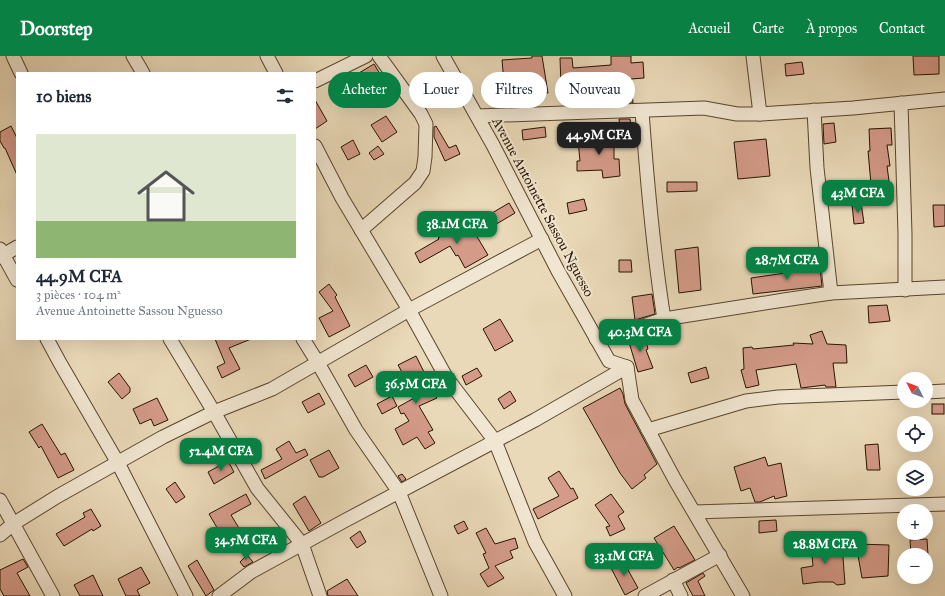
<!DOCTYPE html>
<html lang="fr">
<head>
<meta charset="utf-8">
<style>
  :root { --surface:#fff; --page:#f6f6f7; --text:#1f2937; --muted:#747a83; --accent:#0b8043 }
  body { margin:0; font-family:"IM FELL Great Primer",serif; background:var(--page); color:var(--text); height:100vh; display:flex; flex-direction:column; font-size:15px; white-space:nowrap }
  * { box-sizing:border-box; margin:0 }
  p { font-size:13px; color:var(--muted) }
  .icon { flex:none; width:22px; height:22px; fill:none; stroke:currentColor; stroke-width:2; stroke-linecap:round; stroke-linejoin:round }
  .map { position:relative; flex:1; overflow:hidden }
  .drawer { position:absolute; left:16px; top:16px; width:300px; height:268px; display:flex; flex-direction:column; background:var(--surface); border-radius:0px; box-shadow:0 4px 16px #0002 }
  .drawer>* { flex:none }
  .guide { position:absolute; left:328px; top:16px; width:380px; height:36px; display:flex; gap:8px }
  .needle { width:26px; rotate:312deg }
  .controls { position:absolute; left:897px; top:316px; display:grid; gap:8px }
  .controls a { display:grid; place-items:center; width:36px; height:36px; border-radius:50%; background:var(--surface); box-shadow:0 4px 16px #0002; font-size:20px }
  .price { position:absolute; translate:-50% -34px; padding:0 9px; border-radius:8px; background:var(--accent); color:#fff; font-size:13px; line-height:26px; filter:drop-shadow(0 1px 2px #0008) }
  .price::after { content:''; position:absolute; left:50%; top:24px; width:12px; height:9px; margin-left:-6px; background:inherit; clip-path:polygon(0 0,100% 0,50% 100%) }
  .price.selected { background:#222; color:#fff }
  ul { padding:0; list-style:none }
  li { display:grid; align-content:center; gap:8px; height:212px; padding:0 20px }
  li span { display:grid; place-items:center; height:124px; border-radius:0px; color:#555 }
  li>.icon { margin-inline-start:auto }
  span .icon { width:72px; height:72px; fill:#fffc; stroke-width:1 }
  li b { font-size:17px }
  h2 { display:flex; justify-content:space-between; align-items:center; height:48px; padding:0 20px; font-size:17px }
  .pill { padding:0 14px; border-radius:18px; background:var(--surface); box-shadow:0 4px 16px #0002; font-size:14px; line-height:36px }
  .pill.selected { background:var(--accent); color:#fff }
  header { display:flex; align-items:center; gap:24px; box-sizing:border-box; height:56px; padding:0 20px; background:var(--accent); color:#fff }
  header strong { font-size:19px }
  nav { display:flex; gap:22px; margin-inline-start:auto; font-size:14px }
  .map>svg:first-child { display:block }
  .building { fill:#d49b89; stroke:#271400 }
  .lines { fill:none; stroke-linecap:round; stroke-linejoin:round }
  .minor-casing { stroke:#58452e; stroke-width:15 }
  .minor { stroke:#f1e6d1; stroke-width:13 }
  .labels { text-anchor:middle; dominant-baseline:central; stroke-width:4; stroke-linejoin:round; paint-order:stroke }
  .street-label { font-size:14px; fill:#271400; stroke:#f1e6d1 }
</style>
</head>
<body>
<header>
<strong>Doorstep</strong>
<nav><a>Accueil</a><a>Carte</a><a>À propos</a><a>Contact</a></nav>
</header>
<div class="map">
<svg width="945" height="540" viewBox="0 0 945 540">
  <rect width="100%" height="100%" fill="#ead9b8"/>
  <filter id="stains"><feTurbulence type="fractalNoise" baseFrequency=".005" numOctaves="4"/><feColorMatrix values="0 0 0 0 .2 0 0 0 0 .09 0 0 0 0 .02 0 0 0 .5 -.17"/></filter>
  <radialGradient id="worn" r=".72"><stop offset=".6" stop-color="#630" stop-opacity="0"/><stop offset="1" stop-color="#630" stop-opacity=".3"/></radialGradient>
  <!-- building -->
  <g class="building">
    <path d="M 532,0 L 542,0 L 548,37 L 521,39 L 520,25 L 504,27 L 502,4 L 532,2 Z"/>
    <path d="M 611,0 L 631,0 L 631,7 L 643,6 L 644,22 L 631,23 L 633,47 L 619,47 L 617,24 L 561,30 L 560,2 L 572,2 L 573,12 L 611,9 Z"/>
    <path d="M 913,0 L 939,0 L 939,18 L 914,19 Z"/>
    <path d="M 802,6 L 804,18 L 786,20 L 785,8 Z"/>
    <path d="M 374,8 L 383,23 L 352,43 L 353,46 L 345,50 L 335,32 L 355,21 L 354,20 Z"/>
    <path d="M 315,44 L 327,65 L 315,73 Z"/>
    <path d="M 386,60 L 397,76 L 382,86 L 371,69 Z"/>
    <path d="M 619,63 L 630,63 L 632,77 L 621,79 Z"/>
    <path d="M 834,67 L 836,86 L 824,88 L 823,68 Z"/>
    <path d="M 11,70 L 17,82 L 17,119 L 5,92 L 4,92 L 0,85 L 0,76 Z"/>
    <path d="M 436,70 L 449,92 L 456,89 L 460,98 L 445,105 L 434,81 L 434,71 Z"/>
    <path d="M 545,71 L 546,81 L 523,84 L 522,74 Z"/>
    <path d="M 891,72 L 892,89 L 887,89 L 890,110 L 887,110 L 889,125 L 871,128 L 868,95 L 870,95 L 869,73 Z"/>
    <path d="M 597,81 L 614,81 L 614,103 L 619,103 L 620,120 L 603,122 L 602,114 L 577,115 L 577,105 L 580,105 L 578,84 L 597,82 Z"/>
    <path d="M 766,83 L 770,120 L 738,123 L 734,86 Z"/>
    <path d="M 353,84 L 360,98 L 348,104 L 341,91 Z"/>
    <path d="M 378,90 L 384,98 L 374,104 L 369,97 Z"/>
    <path d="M 667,126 L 697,126 L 697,135 L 667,136 Z"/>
    <path d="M 584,143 L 587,154 L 569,158 L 567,147 Z"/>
    <path d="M 509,147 L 515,157 L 493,170 L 487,160 Z"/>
    <path d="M 861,147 L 864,167 L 854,168 L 852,148 Z"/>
    <path d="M 933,149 L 945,149 L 945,170 L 934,171 Z"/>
    <path d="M 467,164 L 488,199 L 465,212 L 458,199 L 456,200 L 450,190 L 420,207 L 415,197 L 439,183 L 438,182 Z"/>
    <path d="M 698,191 L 701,234 L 679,237 L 675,194 Z"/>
    <path d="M 619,204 L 631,204 L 632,216 L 619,216 Z"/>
    <path d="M 820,212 L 822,230 L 753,238 L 751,222 Z"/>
    <path d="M 329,228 L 337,239 L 335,241 L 350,270 L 329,281 L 319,262 L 333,255 L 319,236 Z"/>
    <path d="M 652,238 L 655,258 L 635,264 L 632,241 Z"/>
    <path d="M 887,249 L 890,265 L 869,267 L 868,250 Z"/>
    <path d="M 500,263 L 513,285 L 495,295 L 483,273 Z"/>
    <path d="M 822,275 L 827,288 L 846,289 L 847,307 L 833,307 L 836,331 L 826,331 L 825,329 L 801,332 L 796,308 L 756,314 L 759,329 L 746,332 L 741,314 L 744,313 L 743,292 L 752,291 L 753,293 L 794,289 L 793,287 L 813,288 L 810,279 Z"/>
    <path d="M 644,278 L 648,293 L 646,294 L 653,312 L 638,316 L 628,283 Z"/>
    <path d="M 215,283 L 251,283 L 229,292 L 240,313 L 222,322 L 217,311 L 225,307 Z"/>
    <path d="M 416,300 L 437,342 L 419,350 L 433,374 L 428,376 L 435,387 L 425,393 L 417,381 L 403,389 L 395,373 L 409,365 L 404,357 L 401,358 L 398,351 L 416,341 L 398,309 Z"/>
    <path d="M 366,309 L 373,321 L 355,331 L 348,319 Z"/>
    <path d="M 706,311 L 709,322 L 691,327 L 688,317 Z"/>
    <path d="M 477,312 L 482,320 L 466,329 L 462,320 Z"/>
    <path d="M 119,317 L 130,332 L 130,336 L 122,343 L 108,326 Z"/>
    <path d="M 620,332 L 623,338 L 625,348 L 657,408 L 644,419 L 646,422 L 632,433 L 620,417 L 583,352 Z"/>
    <path d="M 510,335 L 516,345 L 504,353 L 498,343 Z"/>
    <path d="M 319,337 L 325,348 L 308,357 L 302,346 Z"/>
    <path d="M 392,340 L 397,350 L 382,358 L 377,348 Z"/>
    <path d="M 157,342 L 168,364 L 154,370 L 151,363 L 140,368 L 133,353 Z"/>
    <rect x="932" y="348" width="12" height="10"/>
    <path d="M 42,368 L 61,399 L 65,397 L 74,414 L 58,422 L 41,390 L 39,392 L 29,376 Z"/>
    <path d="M 289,385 L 296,397 L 305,393 L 308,399 L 265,423 L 261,414 L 282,403 L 276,393 Z"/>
    <path d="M 878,388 L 880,414 L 867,414 L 865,389 Z"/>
    <path d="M 329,394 L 339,412 L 323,421 L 319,421 L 310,404 Z"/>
    <path d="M 765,401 L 768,410 L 781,407 L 787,440 L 775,443 L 774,440 L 760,446 L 755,446 L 750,432 L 741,435 L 734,411 Z"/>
    <path d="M 228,405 L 234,416 L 214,428 L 208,416 Z"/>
    <path d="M 559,415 L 571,433 L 573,432 L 578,442 L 538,463 L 533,453 L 559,440 L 548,422 Z"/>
    <path d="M 402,418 L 406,423 L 402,426 L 398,420 Z"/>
    <path d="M 175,426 L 185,441 L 176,447 L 166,433 Z"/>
    <path d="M 246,438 L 251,448 L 231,459 L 242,477 L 226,487 L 209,458 Z"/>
    <path d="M 611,438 L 624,456 L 618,460 L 625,473 L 610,480 L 606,471 L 610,470 L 595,449 Z"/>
    <path d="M 305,440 L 321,467 L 309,475 L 293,448 Z"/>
    <path d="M 91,453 L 101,470 L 93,475 L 92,473 L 64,490 L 56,478 L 85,461 L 83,457 Z"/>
    <path d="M 776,464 L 777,475 L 759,477 L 759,465 Z"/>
    <path d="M 464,465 L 468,473 L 458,478 L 454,470 Z"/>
    <path d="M 674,470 L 695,504 L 679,512 L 678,511 L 674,514 L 654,482 Z"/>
    <path d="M 486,472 L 495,488 L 515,482 L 518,492 L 510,495 L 513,502 L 495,510 L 504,522 L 488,531 L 480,518 L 489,512 L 483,498 L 486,497 L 476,477 Z"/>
    <path d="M 360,475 L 366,486 L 357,492 L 350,482 Z"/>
    <path d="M 927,483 L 928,499 L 911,499 L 910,484 Z"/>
    <path d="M 811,488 L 842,488 L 845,528 L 837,529 L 833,526 L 819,526 L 803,528 L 801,512 L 813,510 Z"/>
    <path d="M 856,488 L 889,489 L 888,520 L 862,522 Z"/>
    <path d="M 247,499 L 253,506 L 244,511 L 240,506 Z"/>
    <path d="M 23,503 L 28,511 L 17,517 L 30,540 L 4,540 L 0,533 L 0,514 Z"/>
    <path d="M 622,503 L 638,532 L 625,539 L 610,510 Z"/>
    <path d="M 197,504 L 214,534 L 206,540 L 188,510 Z"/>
    <path d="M 141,511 L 150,527 L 137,534 L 140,540 L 126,540 L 118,523 Z"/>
    <path d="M 703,517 L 705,520 L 698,525 L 705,540 L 693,540 L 686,527 Z"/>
    <path d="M 93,519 L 103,540 L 80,540 L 74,529 Z"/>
    <path d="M 347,523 L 358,540 L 328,540 L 327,535 Z"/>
  </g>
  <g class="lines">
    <!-- minor casing -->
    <g class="minor-casing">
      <g id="minor">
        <path d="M 13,0 L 21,17"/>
        <path d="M 133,0 L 143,17"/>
        <path d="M 267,0 L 276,17"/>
        <path d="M 443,0 L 493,89 L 558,215 L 609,305 L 627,311 L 632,344 L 675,424 L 743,540"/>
        <path d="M 753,0 L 760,58"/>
        <path d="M 315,25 L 366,0"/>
        <path d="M 901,47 L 905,178 L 905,234"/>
        <path d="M 814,54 L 817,112 L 831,237"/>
        <path d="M 642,55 C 647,125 653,194 664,263"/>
        <path d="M 477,60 L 704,52 L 737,58 L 760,58 L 853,52 L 945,43"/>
        <path d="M 315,90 L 342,142 L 409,254 L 446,321 L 495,385 L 535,486 L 565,540"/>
        <path d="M 361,174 L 415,127 L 423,115 L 425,101 L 426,68 L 421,58 L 379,0"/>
        <path d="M 0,193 L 17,224"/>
        <path d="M 0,201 L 17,191"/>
        <path d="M 47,283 L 60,307 L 118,407 L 186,540"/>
        <path d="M 170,283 L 214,356 L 257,432 L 302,488 L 320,540"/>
        <path d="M 303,283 L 318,307 L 356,374 L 399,436 L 441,540"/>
        <path d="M 596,283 L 631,274 L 664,263 L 784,244 L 831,237 L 945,231"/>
        <path d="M 926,336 L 945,335"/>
        <path d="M 648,374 L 746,345 L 778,341 L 904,336"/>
        <path d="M 0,444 L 53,540"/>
        <path d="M 695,456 L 945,448"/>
        <path d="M 0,479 L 13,468 L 58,440 L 163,381 L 214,356 L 272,333 L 409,254 L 542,183"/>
        <path d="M 673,524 L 681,540"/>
        <path d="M 219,540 L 251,516 L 346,464 L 535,364 L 627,311"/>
        <path d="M 645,540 L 720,499"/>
      </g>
    </g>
    <!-- minor -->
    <use href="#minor" class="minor"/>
  </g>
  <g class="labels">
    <!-- street labels -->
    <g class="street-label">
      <text transform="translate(543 151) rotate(62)">Avenue Antoinette Sassou Nguesso</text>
    </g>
  </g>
  <rect width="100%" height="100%" filter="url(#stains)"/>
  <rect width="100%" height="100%" fill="url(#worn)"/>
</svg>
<div class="controls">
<a><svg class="needle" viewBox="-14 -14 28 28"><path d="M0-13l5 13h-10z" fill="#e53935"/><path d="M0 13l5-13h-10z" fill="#747a83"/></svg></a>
<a><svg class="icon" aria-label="locate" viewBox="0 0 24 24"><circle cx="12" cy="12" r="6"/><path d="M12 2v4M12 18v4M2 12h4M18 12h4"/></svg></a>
<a><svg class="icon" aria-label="layers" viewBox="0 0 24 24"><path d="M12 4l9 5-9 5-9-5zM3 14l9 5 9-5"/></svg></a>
<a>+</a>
<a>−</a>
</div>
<b class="price selected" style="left:599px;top:100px">44.9M CFA</b>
<b class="price" style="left:858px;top:158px">43M CFA</b>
<b class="price" style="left:457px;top:189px">38.1M CFA</b>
<b class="price" style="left:787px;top:225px">28.7M CFA</b>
<b class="price" style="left:640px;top:297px">40.3M CFA</b>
<b class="price" style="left:416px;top:349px">36.5M CFA</b>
<b class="price" style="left:221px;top:416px">52.4M CFA</b>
<b class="price" style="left:246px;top:505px">34.5M CFA</b>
<b class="price" style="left:825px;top:509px">28.8M CFA</b>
<b class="price" style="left:624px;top:521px">33.1M CFA</b>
<div class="guide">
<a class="pill selected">Acheter</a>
<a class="pill">Louer</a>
<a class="pill">Filtres</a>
<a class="pill">Nouveau</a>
</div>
<section class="drawer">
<h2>10 biens<svg class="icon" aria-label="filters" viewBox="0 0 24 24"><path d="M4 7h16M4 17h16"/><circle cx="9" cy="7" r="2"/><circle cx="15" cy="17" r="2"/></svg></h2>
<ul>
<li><span style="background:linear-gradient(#dfe7d0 70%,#8fb573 0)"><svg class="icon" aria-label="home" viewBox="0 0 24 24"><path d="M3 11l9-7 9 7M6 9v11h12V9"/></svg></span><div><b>44.9M CFA</b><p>3 pièces · 104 m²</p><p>Avenue Antoinette Sassou Nguesso</p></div></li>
</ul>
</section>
</div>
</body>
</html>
